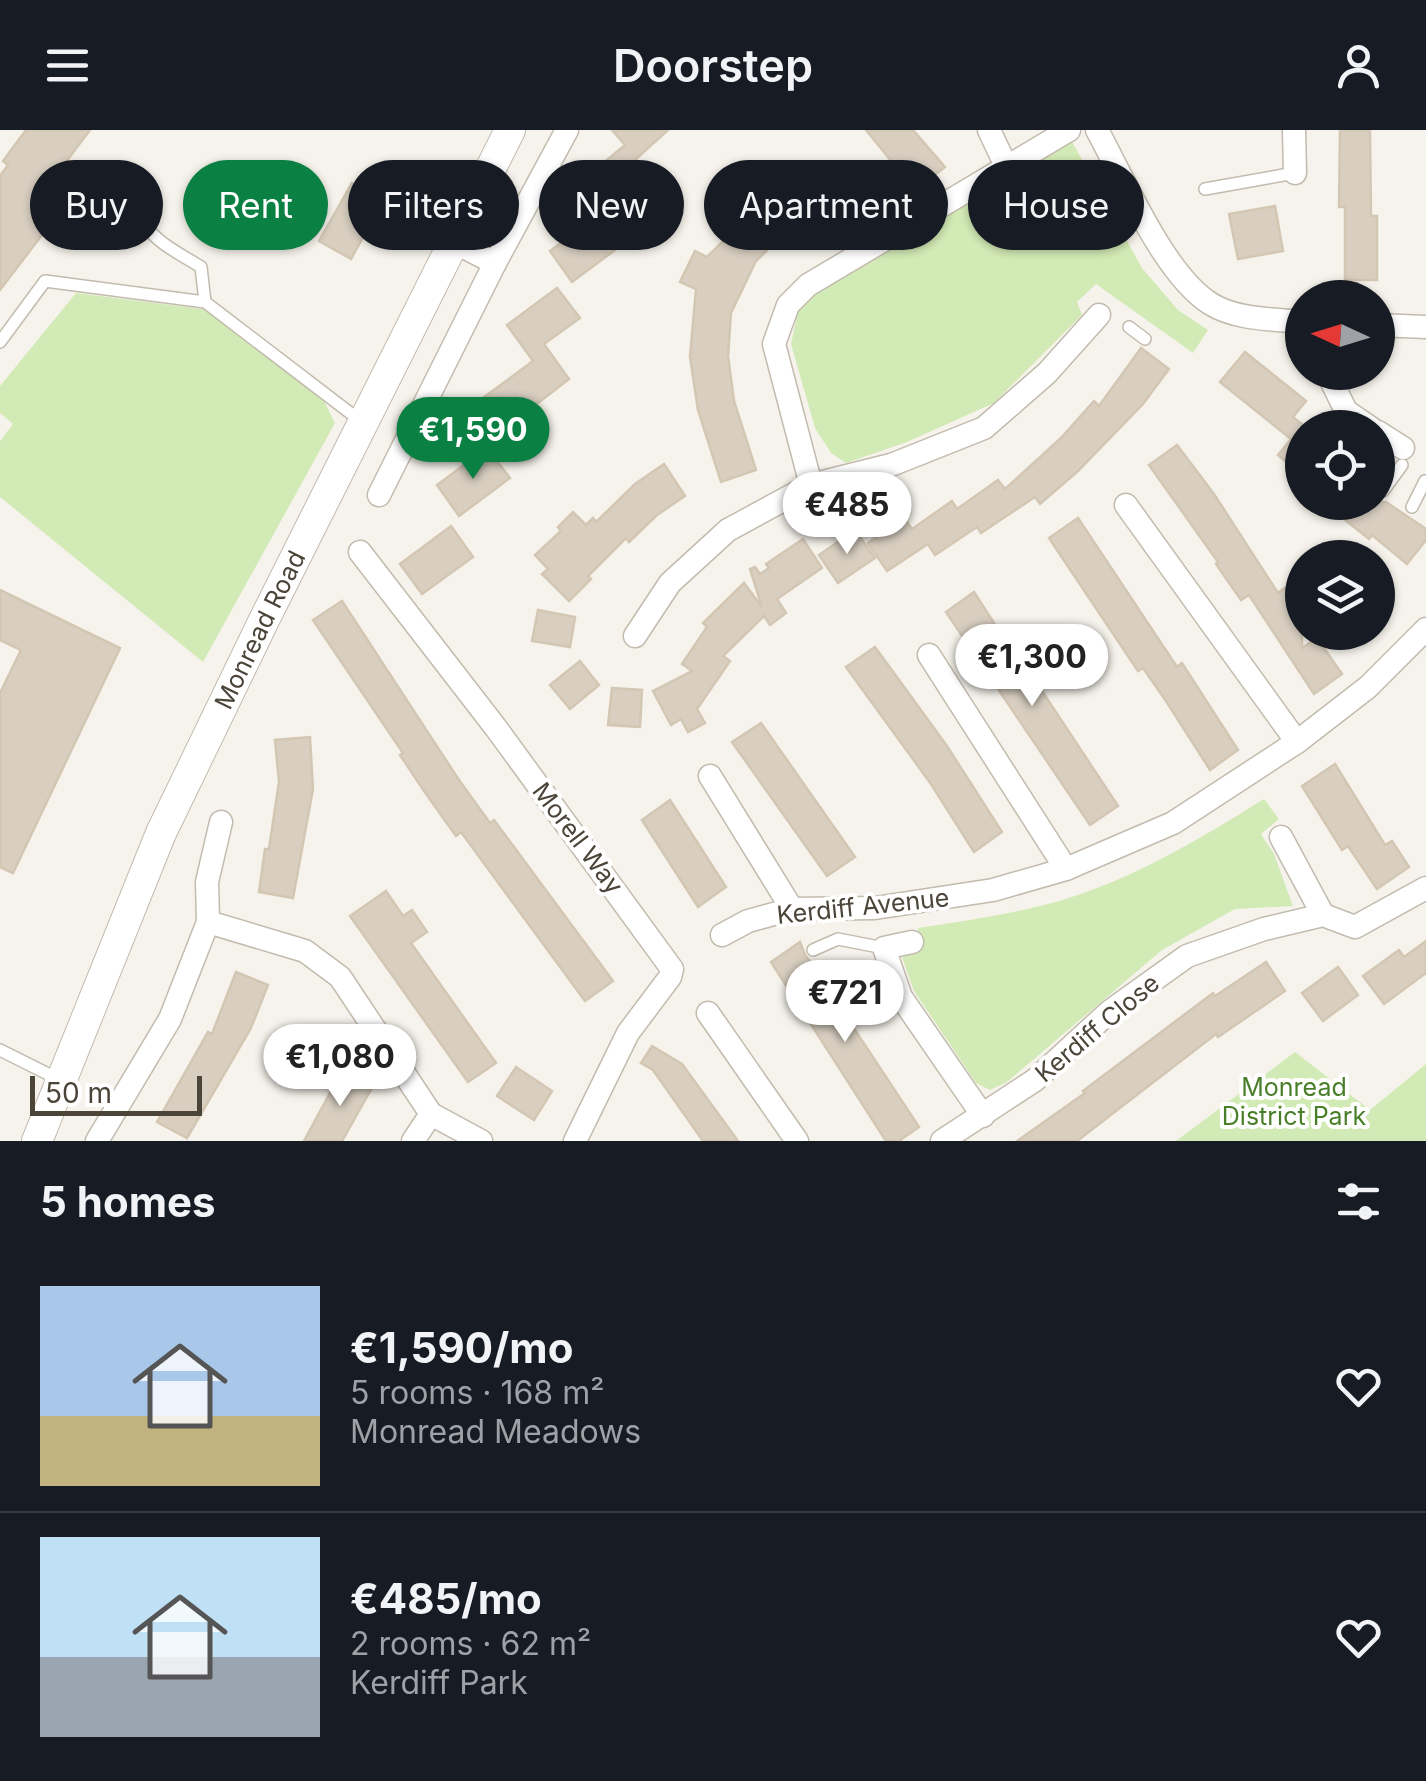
<!DOCTYPE html>
<html lang="en">
<head>
<meta charset="utf-8">
<style>
  :root { --surface:#171b24; --page:#20242c; --text:#f1f3f6; --muted:#9ea1a6; --line:#363941; --accent:#0b8043 }
  body { margin:0; font-family:Inter,sans-serif; background:var(--page); color:var(--text); height:100vh; display:flex; flex-direction:column; font-size:38px; white-space:nowrap }
  * { box-sizing:border-box; margin:0 }
  p { font-size:32px; color:var(--muted) }
  .icon { flex:none; width:55px; height:55px; fill:none; stroke:currentColor; stroke-width:2; stroke-linecap:round; stroke-linejoin:round }
  .map { position:relative; height:1011px; overflow:hidden }
  .details { display:flex; flex-direction:column; background:var(--surface); flex:1 }
  .details>* { flex:none }
  .banner { position:absolute; left:30px; top:30px; width:1368px; height:90px; display:flex; gap:20px }
  .needle { width:65px; rotate:274deg }
  .buttons { position:absolute; left:1285px; top:150px; display:grid; gap:20px }
  .buttons a { display:grid; place-items:center; width:110px; height:110px; border-radius:50%; background:var(--surface); box-shadow:0 2px 8px #0004; font-size:50px }
  .scale { position:absolute; left:30px; bottom:25px; width:172px; box-sizing:border-box; padding-left:10px; border:5px solid #4b4439; border-top:0; font-size:28px; line-height:35px; white-space:nowrap; color:#4b4439; -webkit-text-stroke:8px #fff; paint-order:stroke }
  .price { position:absolute; translate:-50% -85px; padding:0 22px; border-radius:35px; background:#fff; color:#222; font-size:32px; line-height:65px; filter:drop-shadow(0 2px 5px #0008) }
  .price::after { content:''; position:absolute; left:50%; top:60px; width:30px; height:22px; margin-left:-15px; background:inherit; clip-path:polygon(0 0,100% 0,50% 100%) }
  .price.current { background:var(--accent); color:#fff }
  ul { padding:0; list-style:none }
  li { display:flex; align-items:center; gap:30px; height:250px; padding:0 40px }
  li+li { border-top:2px solid var(--line) }
  li span { display:grid; place-items:center; flex:none; width:280px; height:200px; border-radius:0px; color:#555 }
  li>.icon { margin-inline-start:auto }
  span .icon { width:120px; height:120px; fill:#fffc; stroke-width:1 }
  li b { font-size:42px }
  h2 { display:flex; justify-content:space-between; align-items:center; height:120px; padding:0 40px; font-size:42px }
  .tag { padding:0 35px; border-radius:45px; background:var(--surface); box-shadow:0 2px 8px #0004; font-size:35px; line-height:90px }
  .tag.current { background:var(--accent); color:#fff }
  header { display:flex; justify-content:space-between; align-items:center; height:130px; padding:0 40px; background:var(--surface); font-size:45px; font-weight:600 }
  .map>svg:first-child { display:block }
  .green { fill:#d2eab5 }
  .building { fill:#d8cfc1; stroke:#d3c7b4; stroke-width:2.5 }
  .lines { fill:none; stroke-linecap:round; stroke-linejoin:round }
  .service-casing { stroke:#c2bbae; stroke-width:14 }
  .minor-casing { stroke:#c2bbae; stroke-width:25 }
  .tertiary-casing { stroke:#c2bbae; stroke-width:32 }
  .service { stroke:#fff; stroke-width:11 }
  .minor { stroke:#fff; stroke-width:22 }
  .tertiary { stroke:#fff; stroke-width:30 }
  .labels { text-anchor:middle; dominant-baseline:central; stroke-width:8; stroke-linejoin:round; paint-order:stroke }
  .street-label { font-size:25px; fill:#4b4439; stroke:#fff }
  .park-label { font-size:25px; fill:#4a7f2a; stroke:#fff }
</style>
</head>
<body>
<header><svg class="icon" aria-label="menu" viewBox="0 0 24 24"><path d="M4 6h16M4 12h16M4 18h16"/></svg>Doorstep<svg class="icon" aria-label="person" viewBox="0 0 24 24"><circle cx="12" cy="8" r="4"/><path d="M4 21q1-7 8-7t8 7"/></svg></header>
<div class="map">
<svg width="1426" height="1011" viewBox="0 0 1426 1011">
  <rect width="100%" height="100%" fill="#f6f3ec"/>
  <!-- green -->
  <g class="green">
    <path d="M 1071,10 L 1142,138 L 1178,180 L 1208,200 L 1193,223 L 1096,154 L 1077,172 L 1082,185 L 994,273 L 907,312 L 846,333 L 831,323 L 815,298 L 791,214 L 798,181 L 817,158 Z"/>
    <path d="M 76,163 L 217,181 L 322,267 L 335,293 L 203,532 L 0,367 L 0,311 L 13,294 L 0,283 L 0,256 Z"/>
    <path d="M 1264,669 L 1279,689 L 1261,704 L 1274,724 L 1293,776 L 1235,779 L 1162,820 L 1007,952 L 990,960 L 976,953 L 914,861 L 902,827 L 918,819 L 918,798 C 959,792 1000,786 1040,776 C 1120,757 1195,712 1264,669 Z"/>
    <path d="M 1295,922 L 1370,980 L 1426,934 L 1426,1011 L 1176,1011 Z"/>
  </g>
  <!-- building -->
  <g class="building">
    <path d="M 26,0 L 90,0 L 44,61 L 64,76 L 0,160 L 0,46 L 8,35 L 3,31 Z"/>
    <path d="M 612,0 L 668,0 L 626,38 L 640,55 L 653,45 L 662,57 L 611,99 L 623,114 L 572,152 L 550,121 L 614,73 L 590,44 L 625,15 Z"/>
    <path d="M 866,0 L 913,0 L 945,37 L 915,60 Z"/>
    <path d="M 1340,0 L 1370,0 L 1371,86 L 1377,86 L 1377,150 L 1345,150 L 1345,77 L 1339,77 Z"/>
    <path d="M 814,34 L 837,64 L 813,83 L 809,79 L 756,131 L 731,183 L 728,226 L 734,271 L 756,340 L 721,352 L 698,280 L 690,227 L 696,159 L 680,152 L 695,121 L 707,127 L 778,57 L 781,60 Z"/>
    <path d="M 352,53 L 383,71 L 351,129 L 319,111 Z"/>
    <path d="M 1275,76 L 1283,121 L 1238,129 L 1229,84 Z"/>
    <path d="M 557,158 L 580,188 L 544,214 L 569,249 L 494,307 L 472,276 L 533,231 L 507,195 Z"/>
    <path d="M 1141,218 L 1169,239 L 1143,274 L 1078,341 L 1040,374 L 1035,367 L 981,403 L 977,397 L 935,425 L 928,414 L 887,441 L 868,413 L 904,388 L 912,399 L 952,371 L 957,379 L 998,350 L 1005,359 L 1061,308 L 1094,271 L 1099,276 Z"/>
    <path d="M 1245,222 L 1306,271 L 1293,287 L 1302,294 L 1302,345 L 1278,325 L 1291,309 L 1220,252 Z"/>
    <path d="M 1177,315 L 1214,364 L 1278,463 L 1286,457 L 1302,482 L 1302,518 L 1317,508 L 1342,544 L 1314,564 L 1249,465 L 1241,470 L 1216,434 L 1218,432 L 1149,335 Z"/>
    <path d="M 487,318 L 510,348 L 459,386 L 437,355 Z"/>
    <path d="M 664,334 L 685,366 L 657,385 L 629,412 L 626,408 L 588,446 L 591,449 L 569,471 L 542,444 L 548,439 L 535,425 L 561,401 L 558,397 L 573,382 L 586,395 L 593,388 L 596,392 L 635,354 Z"/>
    <path d="M 1332,372 L 1386,372 L 1426,399 L 1426,410 L 1407,434 L 1372,405 L 1369,409 L 1344,389 L 1347,385 Z"/>
    <path d="M 1078,388 L 1177,537 L 1182,533 L 1238,620 L 1210,640 L 1166,571 L 1143,538 L 1138,541 L 1049,408 Z"/>
    <path d="M 451,396 L 473,427 L 422,464 L 400,434 Z"/>
    <path d="M 855,400 L 875,428 L 838,453 L 819,425 Z"/>
    <path d="M 803,409 L 822,438 L 777,469 L 786,483 L 770,495 L 764,486 L 723,526 L 730,531 L 697,579 L 705,593 L 688,602 L 681,589 L 671,595 L 653,561 L 692,541 L 682,534 L 707,497 L 703,493 L 744,453 L 762,477 L 750,439 L 755,437 L 760,444 L 769,438 L 766,434 Z"/>
    <path d="M 0,460 L 120,518 L 13,743 L 0,737 L 0,563 L 21,520 L 0,510 Z"/>
    <path d="M 974,462 L 1039,563 L 1042,561 L 1118,676 L 1090,695 L 946,482 Z"/>
    <path d="M 342,471 L 459,650 L 490,693 L 494,690 L 613,851 L 585,871 L 461,702 L 456,706 L 424,661 L 400,625 L 403,623 L 313,490 Z"/>
    <path d="M 538,480 L 575,487 L 570,517 L 532,511 Z"/>
    <path d="M 875,517 L 947,616 L 1002,702 L 974,722 L 931,654 L 846,537 Z"/>
    <path d="M 580,531 L 599,555 L 570,579 L 550,555 Z"/>
    <path d="M 612,558 L 642,560 L 640,597 L 608,595 Z"/>
    <path d="M 761,593 L 855,727 L 827,746 L 732,612 Z"/>
    <path d="M 310,607 L 313,659 L 293,768 L 259,762 L 265,719 L 269,719 L 279,652 L 275,610 Z"/>
    <path d="M 1335,634 L 1385,715 L 1392,711 L 1409,737 L 1377,759 L 1348,716 L 1342,720 L 1302,656 Z"/>
    <path d="M 670,670 L 726,757 L 698,777 L 642,690 Z"/>
    <path d="M 386,761 L 403,786 L 412,780 L 427,802 L 411,813 L 496,933 L 468,952 L 350,786 Z"/>
    <path d="M 1426,811 L 1426,843 L 1384,874 L 1363,846 L 1399,820 L 1404,827 Z"/>
    <path d="M 800,812 L 805,825 L 825,848 L 822,850 L 919,997 L 899,1011 L 886,1011 L 771,832 Z"/>
    <path d="M 1266,832 L 1285,861 L 1218,907 L 1216,904 L 1077,1011 L 1017,1011 L 1085,963 L 1083,961 L 1213,863 L 1215,866 Z"/>
    <path d="M 1338,837 L 1358,865 L 1323,891 L 1302,863 Z"/>
    <path d="M 236,842 L 268,855 L 251,898 L 187,1008 L 157,992 L 208,902 L 212,904 Z"/>
    <path d="M 652,916 L 682,934 L 738,1011 L 703,1011 L 653,940 L 641,933 Z"/>
    <path d="M 516,937 L 552,961 L 534,990 L 497,966 Z"/>
    <path d="M 343,939 L 373,956 L 342,1011 L 304,1011 Z"/>
  </g>
  <g class="lines">
    <!-- service casing -->
    <g class="service-casing">
      <g id="service">
        <path d="M 1205,59 L 1295,43"/>
        <path d="M 140,80 C 144,108 179,123 201,137 L 205,172"/>
        <path d="M 1129,197 L 1145,209"/>
        <path d="M 0,212 L 45,151 L 205,172 L 362,292"/>
        <path d="M 1383,361 L 1402,335"/>
        <path d="M 1412,377 L 1425,351"/>
        <path d="M 813,820 L 838,809 L 884,818"/>
        <path d="M 0,920 L 60,950"/>
      </g>
    </g>
    <!-- minor casing -->
    <g class="minor-casing">
      <g id="minor">
        <path d="M 989,0 L 1006,36"/>
        <path d="M 1097,0 C 1124,49 1164,145 1211,174 C 1237,190 1274,189 1302,192"/>
        <path d="M 1294,0 L 1295,43"/>
        <path d="M 454,112 L 495,133"/>
        <path d="M 1378,195 L 1426,197"/>
        <path d="M 1327,242 L 1346,281 L 1371,298"/>
        <path d="M 1378,302 L 1403,318"/>
        <path d="M 811,355 L 774,214 L 788,175 L 808,155 L 1069,0"/>
        <path d="M 379,365 L 495,133 L 567,0"/>
        <path d="M 1126,375 L 1297,612"/>
        <path d="M 360,422 L 496,598 L 672,839 L 670,847 L 628,903 L 575,1011"/>
        <path d="M 635,506 L 670,453 L 728,400 L 811,355 L 891,335 L 984,298 L 1047,243 L 1099,185"/>
        <path d="M 929,525 L 1066,739"/>
        <path d="M 710,646 L 792,779"/>
        <path d="M 1281,707 L 1323,785"/>
        <path d="M 208,792 L 305,821 L 340,847 L 431,984 L 481,1011"/>
        <path d="M 722,805 L 748,791 L 792,779 L 875,778 L 993,760 L 1066,739 L 1173,693 L 1297,612 L 1368,557 L 1426,499"/>
        <path d="M 912,812 L 884,818 L 901,867 L 983,986"/>
        <path d="M 708,883 L 797,1011"/>
        <path d="M 97,1011 L 170,889 L 208,792 L 207,752 L 221,692"/>
        <path d="M 413,1011 L 431,984"/>
        <path d="M 942,1011 L 1035,950 L 1109,882 L 1187,826 L 1264,799 L 1323,785 L 1355,797 L 1426,758"/>
      </g>
    </g>
    <!-- tertiary casing -->
    <g class="tertiary-casing">
      <g id="tertiary">
        <path id="s1" d="M 37,1011 L 161,703 L 264,490 L 510,0"/>
      </g>
    </g>
    <!-- service -->
    <use href="#service" class="service"/>
    <!-- minor -->
    <use href="#minor" class="minor"/>
    <!-- tertiary -->
    <use href="#tertiary" class="tertiary"/>
  </g>
  <g class="labels">
    <!-- street labels -->
    <g class="street-label">
      <text stroke="none"><textPath href="#s1" startOffset="558">Monread Road</textPath></text>
      <text transform="translate(578 708) rotate(53)">Morell Way</text>
      <text transform="translate(863 776) rotate(-6)">Kerdiff Avenue</text>
      <text transform="translate(1097 898) rotate(-40)">Kerdiff Close</text>
    </g>
    <!-- park labels -->
    <g class="park-label">
      <text x="1294" y="957">Monread<tspan x="1294" dy="29">District Park</tspan></text>
    </g>
  </g>
</svg>
<div class="buttons">
<a><svg class="needle" viewBox="-14 -14 28 28"><path d="M0-13l5 13h-10z" fill="#e53935"/><path d="M0 13l5-13h-10z" fill="#9ea1a6"/></svg></a>
<a><svg class="icon" aria-label="locate" viewBox="0 0 24 24"><circle cx="12" cy="12" r="6"/><path d="M12 2v4M12 18v4M2 12h4M18 12h4"/></svg></a>
<a><svg class="icon" aria-label="layers" viewBox="0 0 24 24"><path d="M12 4l9 5-9 5-9-5zM3 14l9 5 9-5"/></svg></a>
</div>
<div class="scale">50 m</div>
<b class="price current" style="left:473px;top:352px">€1,590</b>
<b class="price" style="left:847px;top:427px">€485</b>
<b class="price" style="left:1032px;top:579px">€1,300</b>
<b class="price" style="left:845px;top:915px">€721</b>
<b class="price" style="left:340px;top:979px">€1,080</b>
<div class="banner">
<a class="tag">Buy</a>
<a class="tag current">Rent</a>
<a class="tag">Filters</a>
<a class="tag">New</a>
<a class="tag">Apartment</a>
<a class="tag">House</a>
</div>
</div>
<section class="details">
<h2>5 homes<svg class="icon" aria-label="filters" viewBox="0 0 24 24"><path d="M4 7h16M4 17h16"/><circle cx="9" cy="7" r="2"/><circle cx="15" cy="17" r="2"/></svg></h2>
<ul>
<li><span style="background:linear-gradient(#a9c7e8 65%,#c2b280 0)"><svg class="icon" aria-label="home" viewBox="0 0 24 24"><path d="M3 11l9-7 9 7M6 9v11h12V9"/></svg></span><div><b>€1,590/mo</b><p>5 rooms · 168 m²</p><p>Monread Meadows</p></div><svg class="icon" aria-label="heart" viewBox="0 0 24 24"><path d="M12 20l-8-8c-3-5 5-10 8-4 3-6 11-1 8 4z"/></svg></li>
<li><span style="background:linear-gradient(#bfe0f5 60%,#9aa5b1 0)"><svg class="icon" aria-label="home" viewBox="0 0 24 24"><path d="M3 11l9-7 9 7M6 9v11h12V9"/></svg></span><div><b>€485/mo</b><p>2 rooms · 62 m²</p><p>Kerdiff Park</p></div><svg class="icon" aria-label="heart" viewBox="0 0 24 24"><path d="M12 20l-8-8c-3-5 5-10 8-4 3-6 11-1 8 4z"/></svg></li>
</ul>
</section>
</body>
</html>
